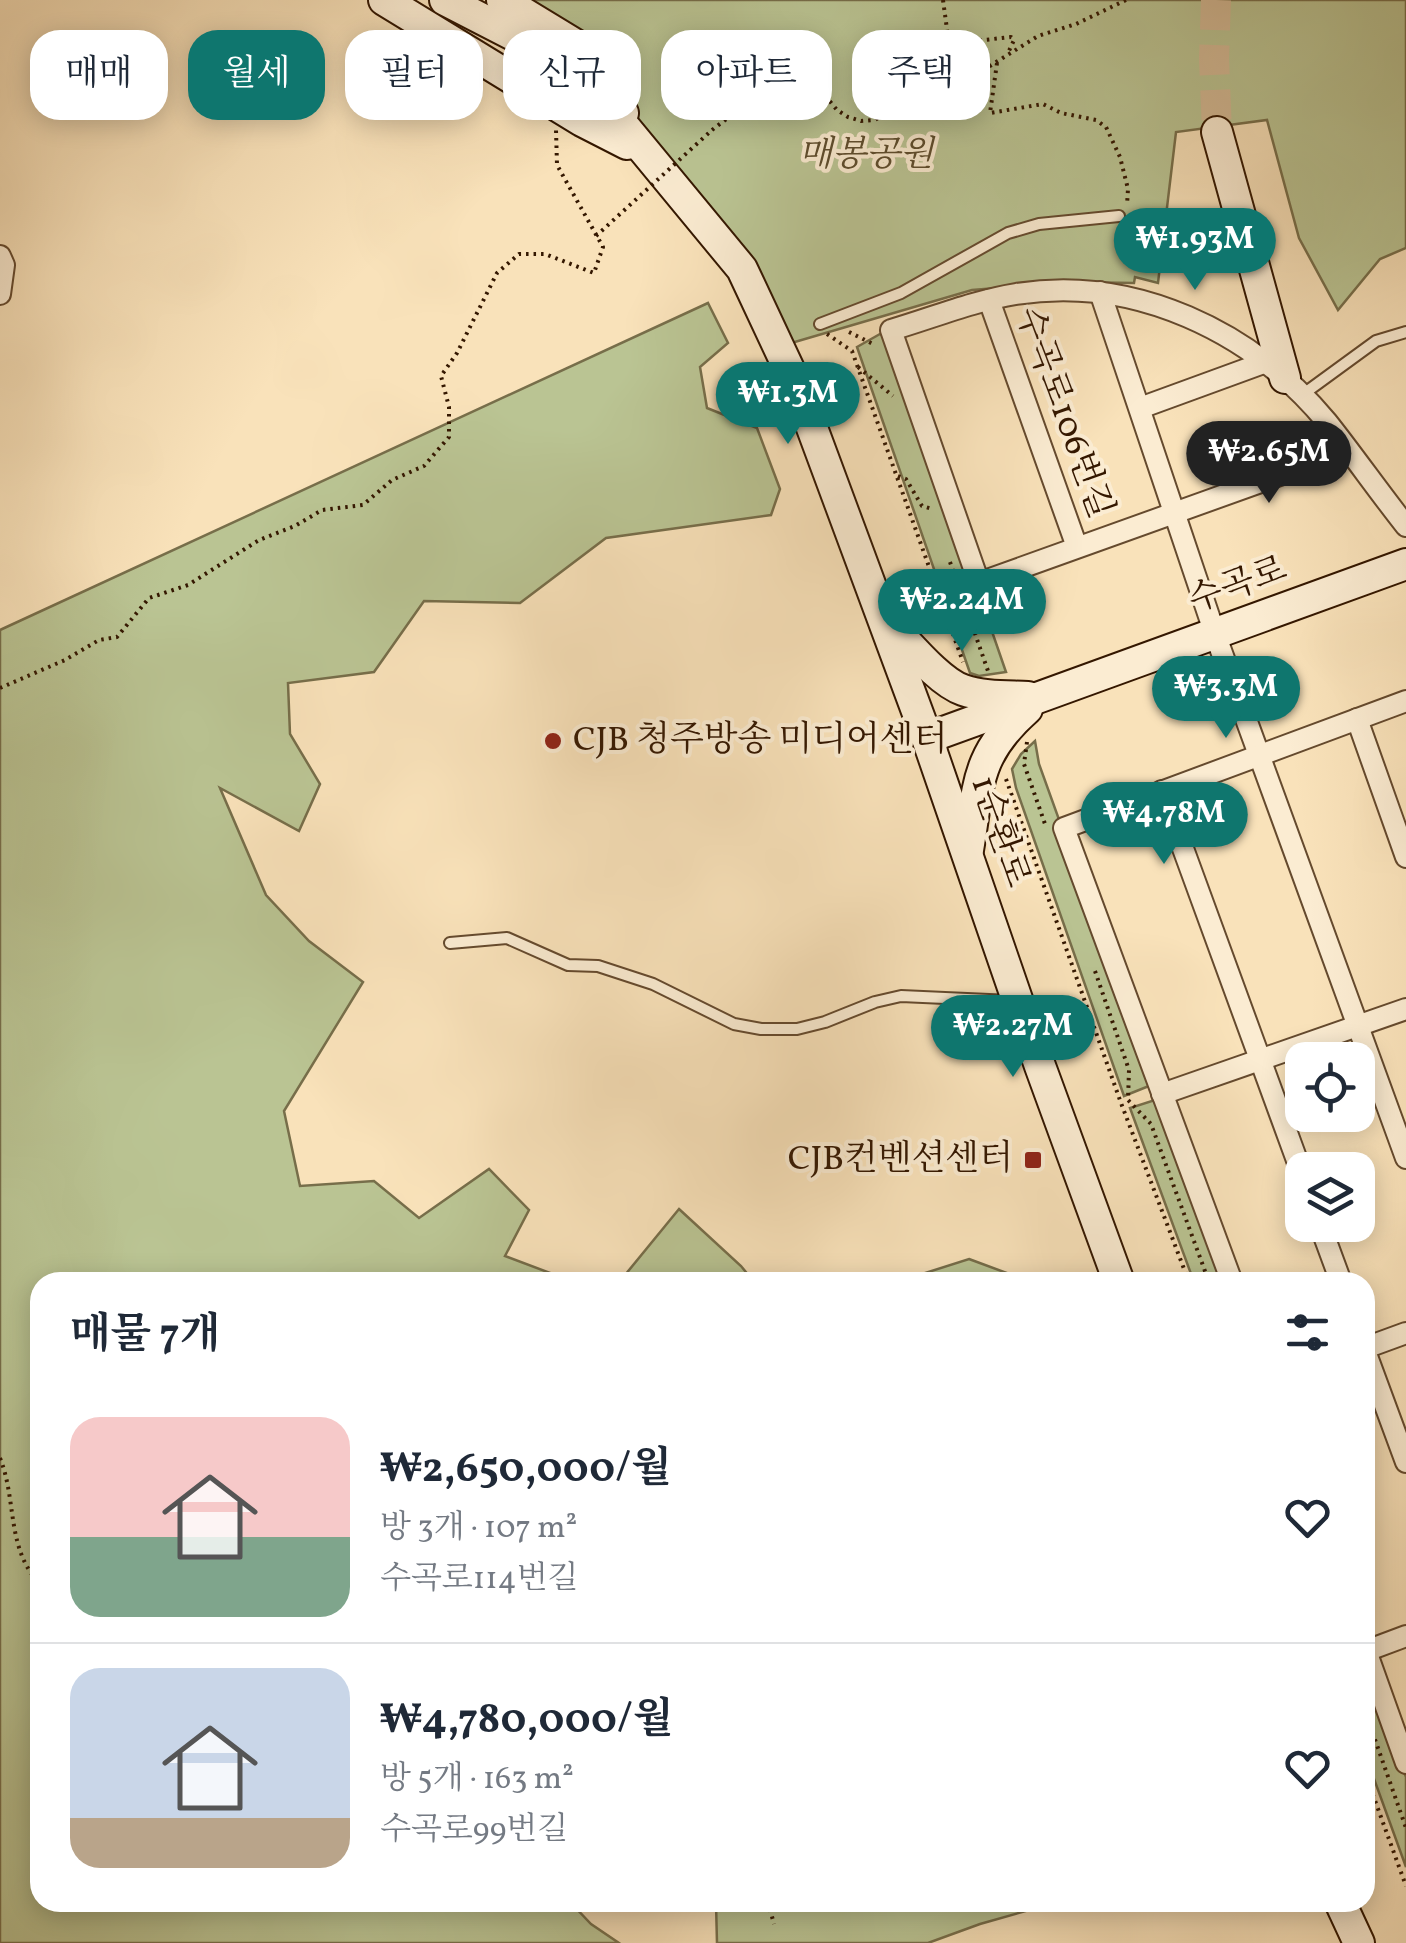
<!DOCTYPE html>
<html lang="ko">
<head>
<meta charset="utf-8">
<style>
  :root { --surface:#fff; --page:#f2f2f3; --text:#1f2937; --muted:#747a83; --line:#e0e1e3; --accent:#0f766e }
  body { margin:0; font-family:Vollkorn,"Noto Serif KR",serif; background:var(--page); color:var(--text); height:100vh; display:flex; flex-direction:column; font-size:38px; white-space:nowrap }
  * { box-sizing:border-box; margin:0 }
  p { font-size:32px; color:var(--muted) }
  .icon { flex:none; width:55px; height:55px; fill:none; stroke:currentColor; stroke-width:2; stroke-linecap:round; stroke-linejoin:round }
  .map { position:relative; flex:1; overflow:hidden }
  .panel { position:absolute; left:30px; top:1272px; width:1345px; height:640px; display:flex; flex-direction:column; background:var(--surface); border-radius:30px; box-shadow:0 5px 25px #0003 }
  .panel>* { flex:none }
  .top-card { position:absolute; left:30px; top:30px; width:1348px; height:90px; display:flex; gap:20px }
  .tools { position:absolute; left:1285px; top:1042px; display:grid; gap:20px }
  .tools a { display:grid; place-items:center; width:90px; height:90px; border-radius:20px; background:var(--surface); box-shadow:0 5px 25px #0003; font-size:50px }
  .price { position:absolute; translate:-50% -85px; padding:0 22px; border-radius:35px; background:var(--accent); color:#fff; font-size:32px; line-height:65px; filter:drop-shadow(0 2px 5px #0008) }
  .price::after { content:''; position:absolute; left:50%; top:60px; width:30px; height:22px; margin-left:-15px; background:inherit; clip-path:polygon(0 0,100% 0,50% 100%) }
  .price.on { background:#222; color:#fff }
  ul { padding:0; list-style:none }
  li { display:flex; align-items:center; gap:30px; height:250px; padding:0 40px }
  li+li { border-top:2px solid var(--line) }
  li span { display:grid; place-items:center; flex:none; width:280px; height:200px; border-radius:30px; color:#555 }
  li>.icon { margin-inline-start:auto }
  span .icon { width:120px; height:120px; fill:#fffc; stroke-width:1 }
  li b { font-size:42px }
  h2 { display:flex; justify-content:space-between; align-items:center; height:120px; padding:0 40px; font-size:42px }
  .pill { padding:0 35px; border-radius:30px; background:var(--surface); box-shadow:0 5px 25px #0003; font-size:35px; line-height:90px }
  .pill.on { background:var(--accent); color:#fff }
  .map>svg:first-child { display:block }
  .green { fill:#bac493; stroke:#776e4a; stroke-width:2.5 }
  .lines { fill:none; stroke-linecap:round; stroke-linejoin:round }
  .secondary-tunnel { stroke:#d2b995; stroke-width:30; stroke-dasharray:30 15; stroke-linecap:butt }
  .lane-casing { stroke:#654a2e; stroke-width:14 }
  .street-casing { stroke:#654a2e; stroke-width:24 }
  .secondary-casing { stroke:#341700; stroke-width:34 }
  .path { stroke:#341700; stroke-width:4; stroke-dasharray:2.5 5; stroke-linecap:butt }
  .lane { stroke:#fbecd2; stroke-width:10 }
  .street { stroke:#fbecd2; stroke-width:20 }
  .secondary { stroke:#fbecd2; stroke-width:30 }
  .path-bridge { stroke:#341700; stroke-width:4; stroke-dasharray:2.5 5; stroke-linecap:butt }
  .poi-dot { fill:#8f2418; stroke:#fbecd2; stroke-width:4 }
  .labels { text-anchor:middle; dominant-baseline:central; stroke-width:8; stroke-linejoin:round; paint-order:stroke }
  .park-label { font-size:35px; font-style:italic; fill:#5c4b2c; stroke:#fbecd2 }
  .street-label { font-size:35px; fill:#341700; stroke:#fbecd2 }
  .poi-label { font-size:35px; fill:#341700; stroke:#fbecd2; text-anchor:start }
</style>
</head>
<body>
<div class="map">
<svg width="1406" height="1943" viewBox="0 0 1406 1943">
  <rect width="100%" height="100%" fill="#f9e2ba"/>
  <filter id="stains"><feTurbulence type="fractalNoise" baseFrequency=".002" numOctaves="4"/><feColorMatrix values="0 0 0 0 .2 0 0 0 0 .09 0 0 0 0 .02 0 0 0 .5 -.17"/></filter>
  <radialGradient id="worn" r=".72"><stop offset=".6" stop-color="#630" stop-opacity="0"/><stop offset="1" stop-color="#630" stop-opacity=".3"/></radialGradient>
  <!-- green -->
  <g class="green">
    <path d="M 536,0 L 1406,0 L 1406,248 L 1380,259 L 1338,310 L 1299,238 L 1267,120 L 1176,132 L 1158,283 L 1135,277 L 1134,283 L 1069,282 L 972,290 L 788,344 L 718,217 L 584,68 L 529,27 Z"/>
    <path d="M 708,303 L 728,343 L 700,367 L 707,408 L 757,428 L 780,489 L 771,515 L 606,538 L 520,603 L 424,601 L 374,672 L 288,683 L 290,734 L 320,784 L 299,831 L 220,788 L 266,895 L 309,941 L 363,982 L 284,1111 L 300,1186 L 374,1181 L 419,1218 L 489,1169 L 529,1210 L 505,1256 L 574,1282 L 40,1282 L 40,1902 L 571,1903 L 591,1924 L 619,1943 L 0,1943 L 0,630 Z"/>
    <path d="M 880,334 L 890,336 L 1006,672 L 979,676 L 970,673 L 857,347 Z"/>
    <path d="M 1035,741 L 1039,764 L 1154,1084 L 1124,1096 L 1016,788 L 1012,769 L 1021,754 Z"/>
    <path d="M 1158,1099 L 1225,1282 L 1194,1282 L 1130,1108 Z"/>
    <path d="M 679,1209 L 741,1266 L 754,1282 L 579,1282 L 625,1275 Z"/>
    <path d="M 969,1259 L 1031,1282 L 897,1282 Z"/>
    <path d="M 1367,1669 L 1406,1777 L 1406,1867 L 1365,1754 Z"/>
    <path d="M 716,1903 L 716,1902 L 1054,1903 L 980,1924 L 928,1943 L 717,1943 Z"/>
  </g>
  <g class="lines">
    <!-- secondary-tunnel -->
    <path class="secondary-tunnel" d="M 1216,0 L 1214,59 L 1217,132"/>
    <!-- lane casing -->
    <g class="lane-casing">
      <g id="lane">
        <path d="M 820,324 L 901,293 L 1008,233 L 1039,224 L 1119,216"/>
        <path d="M 1302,395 L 1376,341 L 1406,332"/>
        <path d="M 450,943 L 507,938 L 568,965 L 598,966 L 653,984 L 734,1024 L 761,1029 L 797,1029 L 825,1022 L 875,1002 L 901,996 L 1011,1001"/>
      </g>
    </g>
    <!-- street casing -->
    <g class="street-casing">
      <g id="street">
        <path d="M 0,256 L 4,265 L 0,294"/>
        <path d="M 1100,292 L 1215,634 L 1406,1158"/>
        <path d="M 989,300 L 1077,547"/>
        <path d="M 1140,408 L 1266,362"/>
        <path d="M 1347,451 L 979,583 L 891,330 C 932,318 973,301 1016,294 C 1134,275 1252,331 1327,422 C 1354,456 1379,492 1406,526"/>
        <path d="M 1357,719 L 1406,857"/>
        <path d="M 1162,791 L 1302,1174"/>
        <path d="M 1162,1094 L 1406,1009"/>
        <path d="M 1320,1225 L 1341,1282"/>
        <path d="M 1232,1282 L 1064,828 L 1406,701"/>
        <path d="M 1365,1348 L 1406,1333"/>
        <path d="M 1365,1351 L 1406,1462"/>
        <path d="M 1365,1648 L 1406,1763"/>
        <path d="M 1366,1651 L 1406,1636"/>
      </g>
    </g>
    <!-- secondary casing -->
    <g class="secondary-casing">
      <g id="secondary">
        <path d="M 384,0 L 582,121 L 627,144"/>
        <path d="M 445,0 L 527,42 L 619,120 L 742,269 L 795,382 L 927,738 L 1040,1066 L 1119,1282"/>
        <path d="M 502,0 L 586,51 L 623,113"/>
        <path d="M 1217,132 L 1285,378"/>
        <path d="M 890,625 C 908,643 939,682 963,690 C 983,697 1007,696 1028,697"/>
        <path d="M 927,738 L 1406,564"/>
        <path d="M 968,850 C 979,785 975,755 1027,709"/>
        <path d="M 1340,1902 L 1359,1943"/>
      </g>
    </g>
    <!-- path -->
    <g class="path">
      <path d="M 943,0 L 949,44 L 1011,37 L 1014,40 L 1008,53"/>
      <path d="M 997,63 L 990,113 L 1043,104 L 1061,113 L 1096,120 L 1106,127 L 1120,157 L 1128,189 L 1127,205"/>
      <path d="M 712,130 L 733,114 L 752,117 L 799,91 L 811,89 L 823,93 L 837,110 L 848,117 L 861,121 L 875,120 L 890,110 L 938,94 L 951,82 L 977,74 L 1038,36 L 1076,24 L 1126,0"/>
      <path d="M 849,332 L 875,345"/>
      <path d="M 827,334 L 852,351 L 963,662"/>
      <path d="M 858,367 L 893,396"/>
      <path d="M 898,476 L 906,479 L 922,506 L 932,509"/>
      <path d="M 950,562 L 988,671"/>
      <path d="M 0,688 L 65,660 L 99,640 L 117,637 L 149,598 L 188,585 L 259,540 L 295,526 L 322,510 L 363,505 L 392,480 L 424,466 L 449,437 L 449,407 L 441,376 L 457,353 L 497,273 L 519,254 L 545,254 L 594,273 L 603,247 L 557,165 L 556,130"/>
      <path d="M 1027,742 L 1024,764 L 1045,824"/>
      <path d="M 1006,779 L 1121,1103 L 1189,1282"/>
      <path d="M 1095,971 L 1129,1070 L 1128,1100 L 1151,1124 L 1209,1282"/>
      <path d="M 0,1458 C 17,1500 6,1549 40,1584"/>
      <path d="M 1365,1711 L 1406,1828"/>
      <path d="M 1365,1773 L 1406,1886"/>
      <path d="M 768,1902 L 774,1924"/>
    </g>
    <!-- lane -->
    <use href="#lane" class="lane"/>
    <!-- street -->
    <use href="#street" class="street"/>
    <!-- secondary -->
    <use href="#secondary" class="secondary"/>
    <!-- path-bridge -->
    <path class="path-bridge" d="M 596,236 L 712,130"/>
  </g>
  <!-- markers -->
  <g class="poi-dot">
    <circle cx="553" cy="741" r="10"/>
    <rect x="1023" y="1150" width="20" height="20" rx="5"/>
  </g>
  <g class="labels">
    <!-- park labels -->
    <g class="park-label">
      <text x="866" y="156">매봉공원</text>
    </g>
    <!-- street labels -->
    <g class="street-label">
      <text transform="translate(1063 413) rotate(70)">수곡로106번길</text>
      <text transform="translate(1238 586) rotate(-20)">수곡로</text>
      <text transform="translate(999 832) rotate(71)">1순환로</text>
    </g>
    <!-- poi labels -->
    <g class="poi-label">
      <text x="573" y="741">CJB 청주방송 미디어센터</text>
      <text x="1013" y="1160" text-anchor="end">CJB컨벤션센터</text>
    </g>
  </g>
  <rect width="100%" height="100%" filter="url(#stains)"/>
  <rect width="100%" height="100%" fill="url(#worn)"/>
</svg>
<div class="tools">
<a><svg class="icon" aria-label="locate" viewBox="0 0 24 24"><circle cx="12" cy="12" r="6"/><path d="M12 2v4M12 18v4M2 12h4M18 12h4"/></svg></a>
<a><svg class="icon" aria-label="layers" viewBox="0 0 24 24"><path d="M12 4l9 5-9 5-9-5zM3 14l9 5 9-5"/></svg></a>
</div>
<b class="price" style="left:1195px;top:293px">₩1.93M</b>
<b class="price" style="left:788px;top:447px">₩1.3M</b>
<b class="price on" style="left:1269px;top:506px">₩2.65M</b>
<b class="price" style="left:962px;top:654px">₩2.24M</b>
<b class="price" style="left:1226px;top:741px">₩3.3M</b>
<b class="price" style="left:1164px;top:867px">₩4.78M</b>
<b class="price" style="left:1013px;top:1080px">₩2.27M</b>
<div class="top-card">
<a class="pill">매매</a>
<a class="pill on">월세</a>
<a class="pill">필터</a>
<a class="pill">신규</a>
<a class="pill">아파트</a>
<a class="pill">주택</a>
</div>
<section class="panel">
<h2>매물 7개<svg class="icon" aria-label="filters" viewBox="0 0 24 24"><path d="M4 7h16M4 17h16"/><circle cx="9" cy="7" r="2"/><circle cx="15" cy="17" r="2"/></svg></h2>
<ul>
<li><span style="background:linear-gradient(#f6c9c9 60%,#7fa58c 0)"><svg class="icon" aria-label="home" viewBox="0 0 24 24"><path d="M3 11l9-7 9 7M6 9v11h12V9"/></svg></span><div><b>₩2,650,000/월</b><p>방 3개 · 107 m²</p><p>수곡로114번길</p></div><svg class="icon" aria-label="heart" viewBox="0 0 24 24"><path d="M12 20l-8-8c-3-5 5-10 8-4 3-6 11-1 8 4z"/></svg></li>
<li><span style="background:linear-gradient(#c9d6e8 75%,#b9a48a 0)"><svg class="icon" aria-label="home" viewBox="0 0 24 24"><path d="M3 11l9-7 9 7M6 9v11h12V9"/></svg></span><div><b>₩4,780,000/월</b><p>방 5개 · 163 m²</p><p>수곡로99번길</p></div><svg class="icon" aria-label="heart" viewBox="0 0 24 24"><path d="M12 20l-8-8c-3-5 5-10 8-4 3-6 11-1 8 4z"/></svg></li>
</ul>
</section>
</div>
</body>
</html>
